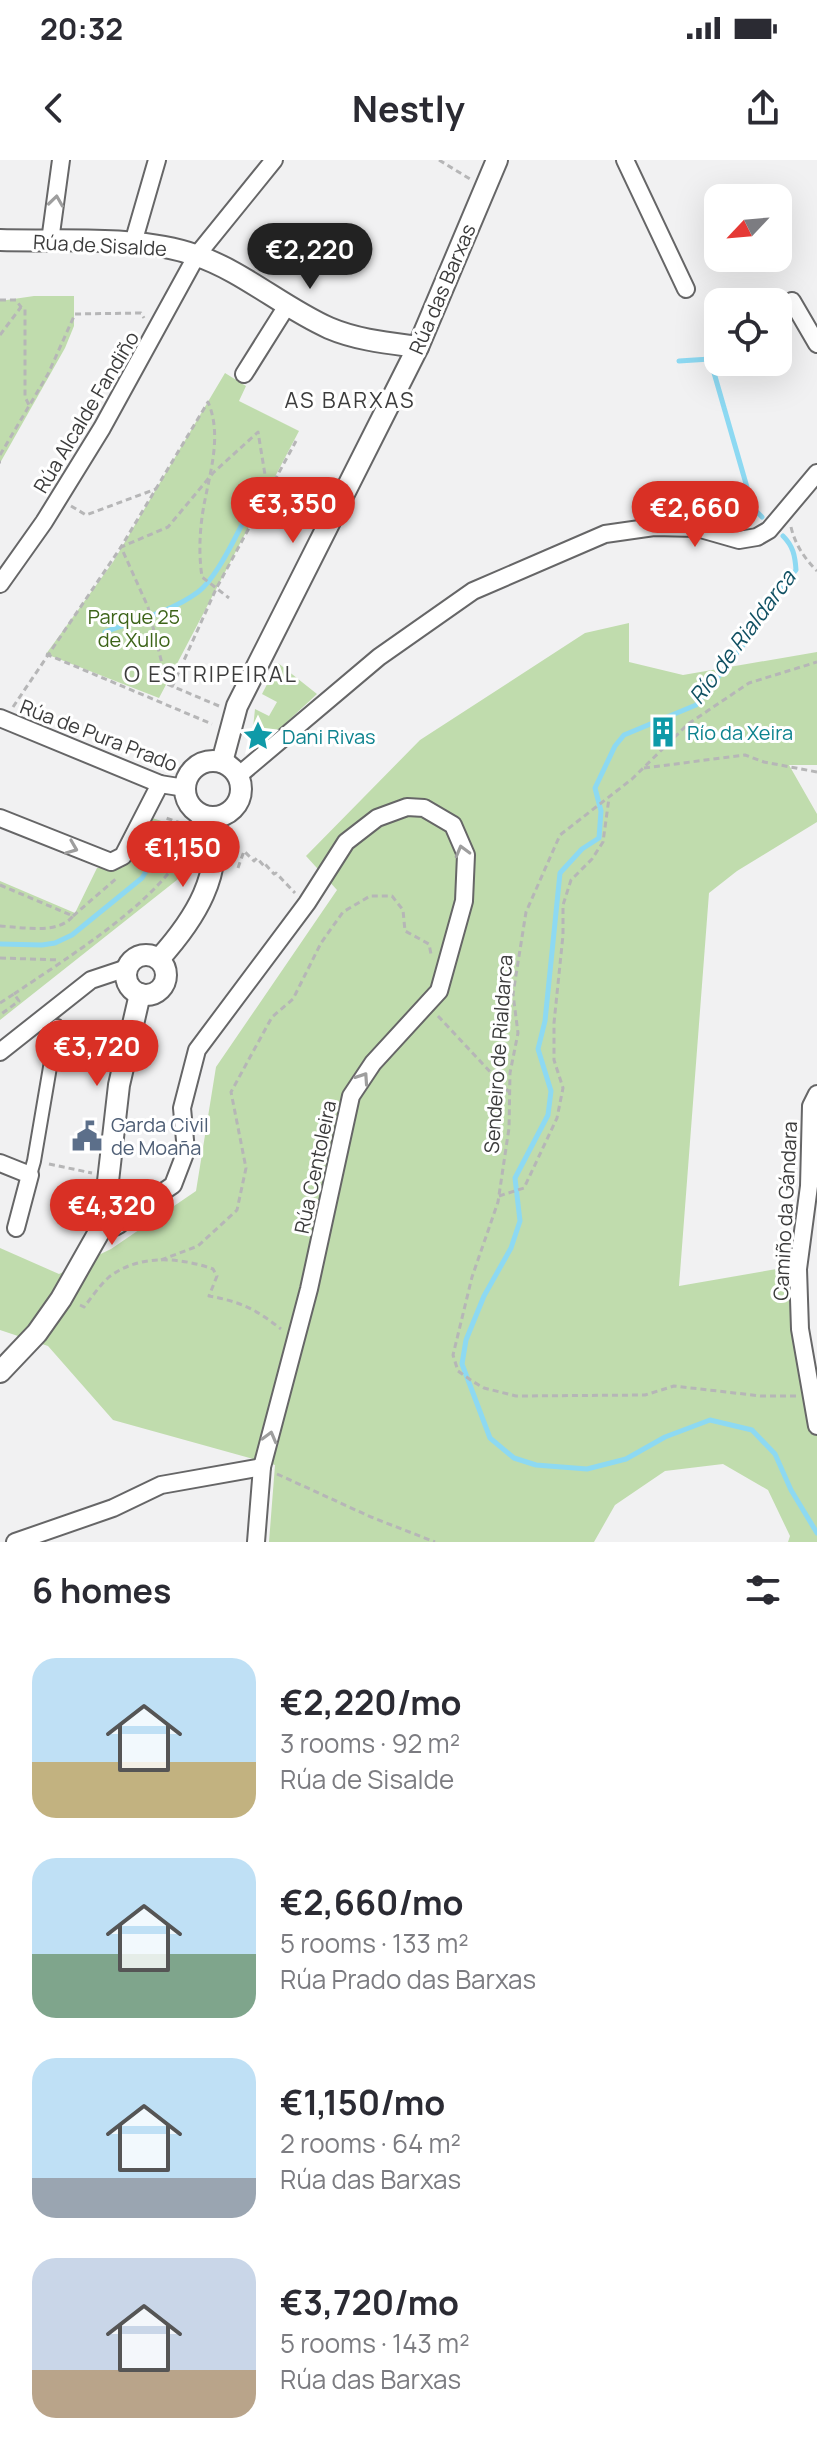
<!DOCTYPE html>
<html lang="en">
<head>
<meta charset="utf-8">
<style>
  :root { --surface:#fff; --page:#f7f7f7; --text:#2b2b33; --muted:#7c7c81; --accent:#d93025 }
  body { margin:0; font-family:Manrope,sans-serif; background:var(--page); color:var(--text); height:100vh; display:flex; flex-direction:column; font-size:30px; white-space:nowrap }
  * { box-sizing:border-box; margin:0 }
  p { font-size:26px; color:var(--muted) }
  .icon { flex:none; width:44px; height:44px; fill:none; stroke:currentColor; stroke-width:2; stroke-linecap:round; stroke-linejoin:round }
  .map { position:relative; height:1382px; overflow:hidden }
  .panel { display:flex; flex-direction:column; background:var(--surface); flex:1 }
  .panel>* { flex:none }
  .needle { width:52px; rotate:244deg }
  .tools { position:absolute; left:704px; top:24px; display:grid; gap:16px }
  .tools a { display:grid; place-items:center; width:88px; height:88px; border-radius:16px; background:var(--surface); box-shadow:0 8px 32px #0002; font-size:40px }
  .price { position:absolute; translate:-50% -68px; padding:0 18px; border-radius:28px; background:var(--accent); color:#fff; font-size:26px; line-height:52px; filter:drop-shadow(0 2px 4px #0008) }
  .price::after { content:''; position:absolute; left:50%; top:48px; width:24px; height:18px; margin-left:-12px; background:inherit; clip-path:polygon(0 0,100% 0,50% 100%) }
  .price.on { background:#222; color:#fff }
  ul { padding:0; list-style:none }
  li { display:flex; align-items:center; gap:24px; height:200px; padding:0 32px }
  li span { display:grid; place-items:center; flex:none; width:224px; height:160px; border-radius:24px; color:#555 }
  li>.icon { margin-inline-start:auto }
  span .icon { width:96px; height:96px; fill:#fffc; stroke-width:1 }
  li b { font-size:34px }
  h2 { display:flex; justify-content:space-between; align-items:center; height:96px; padding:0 32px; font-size:34px }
  .status { display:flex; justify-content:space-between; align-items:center; height:56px; padding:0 40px; background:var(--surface); direction:ltr }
  .status svg { height:22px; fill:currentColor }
  header { display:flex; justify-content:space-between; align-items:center; height:104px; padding:0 32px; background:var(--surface); font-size:36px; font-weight:700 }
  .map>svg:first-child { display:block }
  .green { fill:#c0dcad }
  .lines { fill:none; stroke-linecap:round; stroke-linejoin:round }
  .stream { stroke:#8dd9f2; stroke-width:5 }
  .pedestrian-casing { stroke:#666667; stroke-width:16 }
  .minor-casing { stroke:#666667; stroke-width:20 }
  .tertiary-casing { stroke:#666667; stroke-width:24 }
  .path { stroke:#b6b6b7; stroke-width:3; stroke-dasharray:6 4; stroke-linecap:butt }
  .pedestrian { stroke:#fff; stroke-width:12 }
  .minor { stroke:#fff; stroke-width:16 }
  .tertiary { stroke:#fff; stroke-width:20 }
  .oneway { stroke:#9e9e9e }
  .labels { text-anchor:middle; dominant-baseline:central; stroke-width:6; stroke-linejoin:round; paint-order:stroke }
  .street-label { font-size:20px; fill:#3c3c3c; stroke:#fff }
  .park-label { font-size:20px; fill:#3d6419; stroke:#fff }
  .culture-label { font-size:20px; fill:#0d838f; stroke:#fff; text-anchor:start }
  .service-label { font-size:20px; fill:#4e5e75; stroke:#fff; text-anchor:start }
  .neighbourhood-label { font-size:22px; letter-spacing:2px; fill:#3c3c3c; stroke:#fff }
  .water-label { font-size:22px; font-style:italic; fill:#115163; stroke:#fff }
</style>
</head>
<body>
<div class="status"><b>20:32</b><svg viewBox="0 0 49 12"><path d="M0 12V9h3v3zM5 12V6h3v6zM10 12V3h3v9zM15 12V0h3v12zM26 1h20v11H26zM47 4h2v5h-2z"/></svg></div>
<header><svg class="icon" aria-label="back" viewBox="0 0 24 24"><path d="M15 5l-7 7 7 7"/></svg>Nestly<svg class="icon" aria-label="share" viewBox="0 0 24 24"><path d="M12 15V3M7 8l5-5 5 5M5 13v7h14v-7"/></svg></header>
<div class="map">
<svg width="817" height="1382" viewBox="0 0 817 1382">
  <rect width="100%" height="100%" fill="#f1f1f2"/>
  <!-- green -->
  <g class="green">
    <path d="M 34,136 L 74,136 L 74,166 L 65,188 L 0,303 L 0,141 Z"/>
    <path d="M 225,213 L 246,226 L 239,241 L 299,271 L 159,538 L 46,494 L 113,402 Z"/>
    <path d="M 629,463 L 629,502 L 683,515 L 817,492 L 817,605 L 789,605 L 817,654 L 817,662 L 737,711 L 709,733 L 679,1126 L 794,1106 L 817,1247 L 817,1382 L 788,1382 L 790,1376 L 768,1330 L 723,1304 L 665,1311 L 615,1345 L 594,1382 L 269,1382 L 275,1305 L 113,1260 L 48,1186 L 0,1170 L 0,1088 L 59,1114 L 111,1089 L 196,1031 L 216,907 L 337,730 L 306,696 L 420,580 L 585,473 Z"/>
    <path d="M 278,503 L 317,534 L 260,587 L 251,587 L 255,549 L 269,556 L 277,542 L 262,534 Z"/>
    <path d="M 152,658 L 196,672 L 198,691 L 187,712 L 0,860 L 0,721 L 75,753 L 97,708 L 122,708 Z"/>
  </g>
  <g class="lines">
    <!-- stream -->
    <g class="stream">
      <path d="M 679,201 L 710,199 L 753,348 L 762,357"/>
      <path d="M 783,376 C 793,386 795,395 796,410 L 760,453 L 751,475 L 696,545 L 624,575 L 615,586 L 595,628 L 601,651 L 599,678 L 582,689 L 560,713 L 545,861 L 538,889 L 551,931 L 548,955 L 515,1018 L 520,1061 L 511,1088 L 484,1136 L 466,1180 L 462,1204 L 490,1278 L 514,1298 L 536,1305 L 587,1309 L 626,1299 L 665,1277 L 710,1260 L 752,1270 L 775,1294 L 791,1330 L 817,1373"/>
      <path d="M 105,472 C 136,460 171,452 198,432 C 219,416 241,365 254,341"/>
      <path d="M 0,784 L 42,785 L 55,783 L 72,775 L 142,718 L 172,669"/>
    </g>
    <!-- pedestrian casing -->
    <g class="pedestrian-casing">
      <path id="pedestrian" d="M 30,1015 L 34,1001 L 57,866"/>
    </g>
    <!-- minor casing -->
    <g class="minor-casing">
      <g id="minor">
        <path d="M 625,0 L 686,129"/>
        <path d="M 50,81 L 61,0"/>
        <path d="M 133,83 L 157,0"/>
        <path d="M 792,141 L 817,184"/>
        <path d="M 244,214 L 288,144"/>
        <path d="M 0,424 L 44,362 L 102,268 L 197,95 L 274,0"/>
        <path d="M 0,558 L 160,624 L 185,628"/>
        <path d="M 238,616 L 379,497 L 473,431 L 605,374 L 654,367 L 697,368 L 739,380 L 757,377 L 769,370 L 817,313"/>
        <path d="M 0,658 L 111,702 L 123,696 L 160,624"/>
        <path d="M 0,892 L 91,820 L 127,808"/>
        <path d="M 817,934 L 811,946 L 809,1026 L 798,1109 L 800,1169 L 817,1266"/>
        <path d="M 0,1003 L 30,1015 L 16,1068"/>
        <path d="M 126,1046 L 148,1042 L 173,1025 L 186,991 L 182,948 L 197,890 L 307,743 L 346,682 L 377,658 L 407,647 L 424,648 L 453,665 L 466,695 L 464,741 L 439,831 L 373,903 L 351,936 L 309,1129 L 262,1307 L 256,1382"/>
        <path d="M 15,1382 L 113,1348 L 161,1325 L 262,1307"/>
      </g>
    </g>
    <!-- tertiary casing -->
    <g class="tertiary-casing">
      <g id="tertiary">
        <path d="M 0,80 C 60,82 139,75 195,95 C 243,111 282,147 329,168 C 357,180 388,183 418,187"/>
        <circle cx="213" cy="629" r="28"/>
        <path d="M 222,602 L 237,546 L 418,187 L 497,0"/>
        <circle cx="146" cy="815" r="20"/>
        <path d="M 159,799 C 195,759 224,714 212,658"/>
        <path d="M 107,1030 L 119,925 L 140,834"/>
        <circle cx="108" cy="1048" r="18"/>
        <path d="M 0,1212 L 37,1173 L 61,1139 L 103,1065"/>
      </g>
    </g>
    <!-- path -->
    <g class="path">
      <path d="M 439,0 L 470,19"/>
      <path d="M 0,140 L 16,140 L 21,147"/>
      <path d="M 0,175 L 21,147 L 25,149 L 25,237 L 29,245"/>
      <path d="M 0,295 L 48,214 L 75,154 L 141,153 L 144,158"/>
      <path d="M 0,302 L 1,302"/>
      <path d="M 71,346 L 86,355 L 156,329"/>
      <path d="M 791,367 C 795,384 804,398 817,411"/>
      <path d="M 46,494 L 212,564"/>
      <path d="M 172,527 L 216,429 L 296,281"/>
      <path d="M 219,546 L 167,524 L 148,447 L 121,387 L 168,367 L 213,313 L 258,272 L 268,333"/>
      <path d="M 13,547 L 121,387 L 208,242 C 221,272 212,305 206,335 C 200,362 198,390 202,417 L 229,438"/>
      <path d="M 644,608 L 745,595 L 764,602 L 817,612"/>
      <path d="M 238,708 L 244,691 L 254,701 L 257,698 L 264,706 L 265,704 L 274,714 L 276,713 L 295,733"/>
      <path d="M 0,725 L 73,756 C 58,775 21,767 0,766"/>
      <path d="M 73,756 L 118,717"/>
      <path d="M 0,798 L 60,800"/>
      <path d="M 14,834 C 63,800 184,728 192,667 L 163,657"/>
      <path d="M 0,843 L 14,834 L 19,841 L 0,855"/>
      <path d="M 438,856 L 509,932"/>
      <path d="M 49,1004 L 92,1013"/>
      <path d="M 499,1036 L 524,1028 L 557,958 L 563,928 L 554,900 L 554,863 L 563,775 L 563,745 L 571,720 L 592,699 L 603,682 L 609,638"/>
      <path d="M 161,1100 L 198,1086 L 237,1050 L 246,1008 L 231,932 L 272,857 L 293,839 L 321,783 L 343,752 L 370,736 L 392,736 L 403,750 L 405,771 L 429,784 L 431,794"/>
      <path d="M 80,1145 L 84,1147 C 92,1137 100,1125 109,1117 C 139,1094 179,1097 213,1109 L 217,1116 L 209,1136 C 242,1142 255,1149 281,1169"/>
      <path d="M 796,1236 L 761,1236 L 674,1226 L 645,1235 L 516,1236 L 484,1228 L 472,1221 L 458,1211 L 453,1195 L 472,1117 L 498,1042 L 509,968 L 510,913 L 518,873 L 513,834 L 526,752 L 560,675 L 632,619 L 688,564 L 749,523 L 817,502"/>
      <path d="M 277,1314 L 371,1357 L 435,1382"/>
    </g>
    <!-- pedestrian -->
    <use href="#pedestrian" class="pedestrian"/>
    <!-- minor -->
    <use href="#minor" class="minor"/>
    <!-- tertiary -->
    <use href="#tertiary" class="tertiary"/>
  </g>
  <!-- one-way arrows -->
  <defs><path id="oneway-chevron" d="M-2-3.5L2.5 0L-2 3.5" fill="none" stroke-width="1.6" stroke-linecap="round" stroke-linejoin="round" transform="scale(2)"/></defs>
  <g class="oneway">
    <use href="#oneway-chevron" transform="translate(56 41) rotate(-82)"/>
    <use href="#oneway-chevron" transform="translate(72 688) rotate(22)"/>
    <use href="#oneway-chevron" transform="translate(462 691) rotate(-105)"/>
    <use href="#oneway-chevron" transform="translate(363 918) rotate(-56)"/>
    <use href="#oneway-chevron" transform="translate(270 1277) rotate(-75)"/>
  </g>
  <!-- icons -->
  <defs>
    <g id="building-bare" transform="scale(2.4)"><path d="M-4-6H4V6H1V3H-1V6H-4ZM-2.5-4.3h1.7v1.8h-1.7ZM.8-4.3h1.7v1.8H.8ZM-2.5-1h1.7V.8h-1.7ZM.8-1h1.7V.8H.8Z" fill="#0f9aa8" stroke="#fff" stroke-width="2.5" paint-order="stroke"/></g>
    <g id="sight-bare" transform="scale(2.4)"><path d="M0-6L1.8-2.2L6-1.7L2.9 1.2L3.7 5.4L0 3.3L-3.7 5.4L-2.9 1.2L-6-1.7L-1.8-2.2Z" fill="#0f9aa8" stroke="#fff" stroke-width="2.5" paint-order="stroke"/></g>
    <g id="civic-bare" transform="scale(2.4)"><path d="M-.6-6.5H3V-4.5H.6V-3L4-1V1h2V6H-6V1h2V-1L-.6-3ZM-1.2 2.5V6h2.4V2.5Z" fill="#5c6f8a" stroke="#fff" stroke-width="2.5" paint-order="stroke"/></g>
  </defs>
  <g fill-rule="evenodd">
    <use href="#building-bare" x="663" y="572"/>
    <use href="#sight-bare" x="258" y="576"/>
    <use href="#civic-bare" x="87" y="976"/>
  </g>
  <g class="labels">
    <!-- street labels -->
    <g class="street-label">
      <text transform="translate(100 85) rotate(3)">Rúa de Sisalde</text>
      <text transform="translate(442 129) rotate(-67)">Rúa das Barxas</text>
      <text transform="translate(86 252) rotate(-59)">Rúa Alcalde Fandiño</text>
      <text transform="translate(99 575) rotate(21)">Rúa de Pura Prado</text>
      <text transform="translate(498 894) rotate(-86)">Sendeiro de Rialdarca</text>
      <text transform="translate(315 1007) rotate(-78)">Rúa Centoleira</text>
      <text transform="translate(785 1051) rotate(-87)">Camiño da Gándara</text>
    </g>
    <!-- park labels -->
    <g class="park-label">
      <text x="134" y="456">Parque 25<tspan x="134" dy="23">de Xullo</tspan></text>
    </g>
    <!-- culture labels -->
    <g class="culture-label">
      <text x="687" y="572">Río da Xeira</text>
      <text x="282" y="576">Dani Rivas</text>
    </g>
    <!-- service labels -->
    <g class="service-label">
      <text x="111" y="964">Garda Civil<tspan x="111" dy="23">de Moaña</tspan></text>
    </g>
    <!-- neighbourhood labels -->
    <g class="neighbourhood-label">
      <text x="350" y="240">AS BARXAS</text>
      <text x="211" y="514">O ESTRIPEIRAL</text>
    </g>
    <!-- water labels -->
    <g class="water-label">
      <text transform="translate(742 477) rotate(-53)">Río de Rialdarca</text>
    </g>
  </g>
</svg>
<div class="tools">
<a><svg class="needle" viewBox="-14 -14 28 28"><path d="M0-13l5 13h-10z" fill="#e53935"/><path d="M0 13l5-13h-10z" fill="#7c7c81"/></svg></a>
<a><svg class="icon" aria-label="locate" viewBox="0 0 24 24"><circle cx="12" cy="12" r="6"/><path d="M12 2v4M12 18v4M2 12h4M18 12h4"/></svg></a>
</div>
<b class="price on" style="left:310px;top:131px">€2,220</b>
<b class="price" style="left:293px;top:385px">€3,350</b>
<b class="price" style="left:695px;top:389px">€2,660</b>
<b class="price" style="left:183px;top:729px">€1,150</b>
<b class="price" style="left:97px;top:928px">€3,720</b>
<b class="price" style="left:112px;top:1087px">€4,320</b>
</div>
<section class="panel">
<h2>6 homes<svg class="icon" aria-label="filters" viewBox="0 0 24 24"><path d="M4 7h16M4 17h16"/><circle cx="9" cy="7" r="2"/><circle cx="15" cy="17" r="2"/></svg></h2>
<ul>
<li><span style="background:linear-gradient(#bfe0f5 65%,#c2b280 0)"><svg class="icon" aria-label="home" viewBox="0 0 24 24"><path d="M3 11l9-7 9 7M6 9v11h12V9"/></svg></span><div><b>€2,220/mo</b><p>3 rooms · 92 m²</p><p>Rúa de Sisalde</p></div></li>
<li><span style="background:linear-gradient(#bfe0f5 60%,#7fa58c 0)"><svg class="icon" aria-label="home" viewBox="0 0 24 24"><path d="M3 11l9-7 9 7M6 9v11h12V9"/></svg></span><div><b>€2,660/mo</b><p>5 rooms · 133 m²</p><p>Rúa Prado das Barxas</p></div></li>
<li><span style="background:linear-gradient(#bfe0f5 75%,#9aa5b1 0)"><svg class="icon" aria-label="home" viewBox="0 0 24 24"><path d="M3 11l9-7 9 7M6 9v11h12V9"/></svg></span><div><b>€1,150/mo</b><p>2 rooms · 64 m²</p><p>Rúa das Barxas</p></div></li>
<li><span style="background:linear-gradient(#c9d6e8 70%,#b9a48a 0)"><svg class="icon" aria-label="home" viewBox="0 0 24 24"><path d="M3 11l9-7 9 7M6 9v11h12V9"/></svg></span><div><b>€3,720/mo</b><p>5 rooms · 143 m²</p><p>Rúa das Barxas</p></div></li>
</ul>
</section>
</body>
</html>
